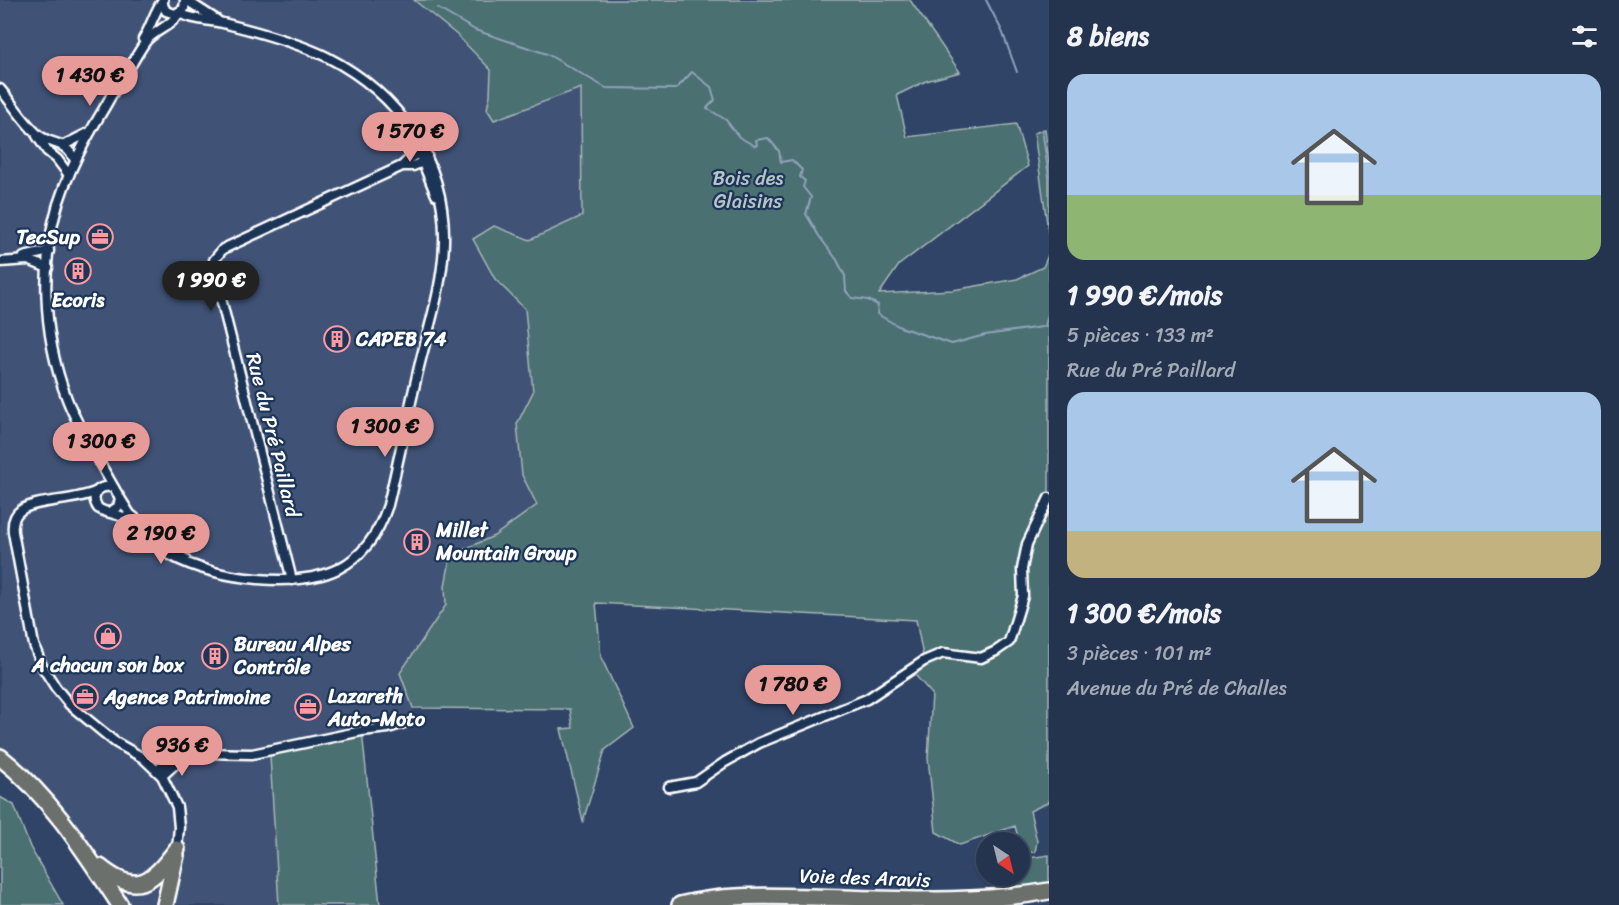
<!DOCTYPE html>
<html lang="fr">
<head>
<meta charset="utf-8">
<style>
  :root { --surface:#24334e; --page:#303f58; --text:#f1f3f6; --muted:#a3aab6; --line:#414e66; --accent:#e69b98 }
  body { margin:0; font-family:Sriracha,sans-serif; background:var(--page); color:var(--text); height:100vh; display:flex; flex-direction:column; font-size:22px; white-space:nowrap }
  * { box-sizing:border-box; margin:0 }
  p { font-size:20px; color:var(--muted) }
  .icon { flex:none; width:33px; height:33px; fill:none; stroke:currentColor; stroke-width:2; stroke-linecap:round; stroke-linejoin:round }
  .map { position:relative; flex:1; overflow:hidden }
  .panel { display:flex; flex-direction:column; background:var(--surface); width:570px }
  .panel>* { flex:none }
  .needle { width:39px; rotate:145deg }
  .tools { position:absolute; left:976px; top:832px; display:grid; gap:12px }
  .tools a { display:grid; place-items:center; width:54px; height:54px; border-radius:50%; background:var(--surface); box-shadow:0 2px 4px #0004,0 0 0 2px var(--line); font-size:30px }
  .price { position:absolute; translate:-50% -51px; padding:0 14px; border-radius:21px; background:var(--accent); color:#111; font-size:20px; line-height:39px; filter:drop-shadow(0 2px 3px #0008) }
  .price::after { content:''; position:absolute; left:50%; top:36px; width:18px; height:14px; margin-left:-9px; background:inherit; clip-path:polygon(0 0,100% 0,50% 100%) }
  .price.current { background:#222; color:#fff }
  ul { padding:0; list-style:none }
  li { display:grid; align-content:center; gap:12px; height:318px; padding:0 18px }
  li span { display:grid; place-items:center; height:186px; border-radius:18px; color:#555 }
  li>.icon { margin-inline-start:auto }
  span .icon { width:108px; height:108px; fill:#fffc; stroke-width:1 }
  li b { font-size:26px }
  h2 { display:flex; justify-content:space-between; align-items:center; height:72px; padding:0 18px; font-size:26px }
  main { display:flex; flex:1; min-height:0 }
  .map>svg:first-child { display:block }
  .built { fill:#415377 }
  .green { fill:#4c6f71; stroke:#a6b7b8; stroke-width:1.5 }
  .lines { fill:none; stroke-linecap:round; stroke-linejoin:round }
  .stream { stroke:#8fa4ba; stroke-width:2 }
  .street-casing { stroke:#fff; stroke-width:13 }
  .highway-casing { stroke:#fff; stroke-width:20 }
  .street { stroke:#1d3557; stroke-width:8 }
  .highway { stroke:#6c706d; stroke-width:15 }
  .labels { text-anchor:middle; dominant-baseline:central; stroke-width:4.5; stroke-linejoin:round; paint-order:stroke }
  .park-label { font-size:20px; fill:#b7c5c6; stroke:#1d3557 }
  .poi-label { font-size:20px; font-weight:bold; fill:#fff; stroke:#1d3557; text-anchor:start }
  .street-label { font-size:20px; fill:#fff; stroke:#1d3557 }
</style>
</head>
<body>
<main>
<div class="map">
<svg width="1049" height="905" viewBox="0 0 1049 905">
  <rect width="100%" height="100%" fill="#304468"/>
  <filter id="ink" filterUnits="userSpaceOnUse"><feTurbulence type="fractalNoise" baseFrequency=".0167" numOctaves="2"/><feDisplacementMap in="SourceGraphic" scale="12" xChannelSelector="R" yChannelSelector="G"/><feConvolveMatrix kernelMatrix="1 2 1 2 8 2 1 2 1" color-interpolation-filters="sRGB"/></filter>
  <g filter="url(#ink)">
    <!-- built -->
    <path class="built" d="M 0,0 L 414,0 L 457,35 L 491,70 L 490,95 L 487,109 L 581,87 L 582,216 L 529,240 L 494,226 L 495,279 L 525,309 L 533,392 L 517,424 L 522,475 L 537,505 L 494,536 L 451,555 L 445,586 L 446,605 L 400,673 L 413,708 L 414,722 L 270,756 L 279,905 L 127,905 L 0,756 Z"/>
    <!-- green -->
    <g class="green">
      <path d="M 414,0 L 910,0 L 960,72 L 926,81 L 897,95 L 907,137 L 1016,124 L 1028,166 L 899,265 L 879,294 L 953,290 L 1017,279 L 1043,267 L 1049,253 L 1049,802 L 1030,811 L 1037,841 L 1035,852 L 1022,853 L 1015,826 L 960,845 L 936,832 L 928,758 L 932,694 L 916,676 L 924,661 L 916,620 L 596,603 L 601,657 L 634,728 L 605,750 L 583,821 L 561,729 L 573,728 L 570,709 L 413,708 L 400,673 L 446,605 L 445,586 L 451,555 L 494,536 L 537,505 L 522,475 L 517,424 L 533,392 L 525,309 L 495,279 L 473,239 L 494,226 L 530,240 L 582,216 L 581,88 L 494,120 L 487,109 L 490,95 L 491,70 L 457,35 Z"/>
      <path d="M 1045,129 L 1049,163 L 1049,237 L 1034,133 Z"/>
      <path d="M 362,731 L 380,905 L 279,905 L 270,756 Z"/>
      <path d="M 0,797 L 14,805 L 30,847 L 63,905 L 0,905 Z"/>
      <path d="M 1049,855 L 1049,883 L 1022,889 L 1009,878 L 1011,876 L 1020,876 L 1020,863 L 1022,859 Z"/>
    </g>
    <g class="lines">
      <!-- stream -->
      <g class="stream">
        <path d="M 986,0 L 1002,31 L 1017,72"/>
        <path d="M 437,8 L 475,30 L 547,54 L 606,88 L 676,89 L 692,72 L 711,87 L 715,100 L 707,108 L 726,120 L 739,137 L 755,146 L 757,145 L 756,140 L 768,138 L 779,151 L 781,162 L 792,160 L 802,170 L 800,177 L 805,181 L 803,187 L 811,197 L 806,214 L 819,236 L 837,260 L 845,276 L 846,291 L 852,298 L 868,300 L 878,305 L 877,314 L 900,327 L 952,344 L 985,335 L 1049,326"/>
        <path d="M 1042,129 L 1049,177"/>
        <path d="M 1045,326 L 1049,311"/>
      </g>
      <!-- street casing -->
      <g class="street-casing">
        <g id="street">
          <path d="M 163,0 L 163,5 L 166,11 L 175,14 L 184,9 L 185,0"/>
          <path d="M 186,0 L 217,20"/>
          <path d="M 143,39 C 151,27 154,12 163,0"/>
          <path d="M 0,89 C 12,103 23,121 37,134 C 53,147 63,138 75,160"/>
          <path d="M 114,90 C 108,103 99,116 92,129 C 81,148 72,167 64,187 C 38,253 42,334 67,399 C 79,430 98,459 114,488"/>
          <path d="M 401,120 L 421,158 L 436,195"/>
          <path d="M 37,136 L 47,151 L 57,159 L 69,175"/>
          <path d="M 64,145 L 90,132"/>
          <path d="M 24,257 L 49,251"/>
          <path d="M 0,262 L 28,260 L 48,268"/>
          <path d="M 97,491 C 75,502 36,499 21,510 C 14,515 12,523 13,532 L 34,645 L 42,666 L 56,688 L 70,705 L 115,742 L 143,758 L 162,776 L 177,807 L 179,827 L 177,849"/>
          <path d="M 120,498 L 130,514 L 185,559"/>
          <path d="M 110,512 L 118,507 L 120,498 L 114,488 C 99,483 89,495 98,508 C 106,514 118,513 127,519 C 142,530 154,546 170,555 C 195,569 229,577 258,579 C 321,584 366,571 388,505 C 399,459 408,413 419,367 C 429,326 443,285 444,242 C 446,160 399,94 327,57 C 298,43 255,31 223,23 C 209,20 192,20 179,13 C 172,26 155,30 146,41 C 134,58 125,78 112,94"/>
          <path d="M 292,580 L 215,275 L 214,260 L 223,249 L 402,166 C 410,158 415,152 427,155 L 423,162 L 413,166 L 402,166"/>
          <path d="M 157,770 L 171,760 L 200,753 L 252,754 L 362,731 L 388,728 L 404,723"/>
          <path d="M 162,776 L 182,758"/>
          <path d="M 669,787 L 696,782 L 725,762 L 759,743 L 867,699 L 924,661 L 943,653 L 981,658 L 996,651 L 1009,642 L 1023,596 L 1022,569 L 1027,544 L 1049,498"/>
        </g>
      </g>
      <!-- highway casing -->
      <g class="highway-casing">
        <g id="highway">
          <path d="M 0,757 C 50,796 85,852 120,905"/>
          <path d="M 100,867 C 137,897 152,882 177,849"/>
          <path d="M 165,905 L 176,855"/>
          <path d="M 680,905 C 723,894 767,896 812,897 C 891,899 971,905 1049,891"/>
        </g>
      </g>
      <!-- street -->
      <use href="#street" class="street"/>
      <!-- highway -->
      <use href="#highway" class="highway"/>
    </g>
  </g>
  <!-- icons -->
  <defs>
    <g id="office-ring" transform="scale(1.35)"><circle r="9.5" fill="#1d3557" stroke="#ff9aa2" stroke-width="1.5"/><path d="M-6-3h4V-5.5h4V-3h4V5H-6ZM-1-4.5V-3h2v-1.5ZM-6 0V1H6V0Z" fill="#ff9aa2"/></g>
    <g id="building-ring" transform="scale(1.35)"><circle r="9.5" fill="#1d3557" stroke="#ff9aa2" stroke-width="1.5"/><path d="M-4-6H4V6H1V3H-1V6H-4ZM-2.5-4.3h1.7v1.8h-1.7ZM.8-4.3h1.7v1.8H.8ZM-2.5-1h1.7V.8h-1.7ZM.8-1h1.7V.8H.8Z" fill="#ff9aa2"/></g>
    <g id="shop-ring" transform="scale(1.35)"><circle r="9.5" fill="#1d3557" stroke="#ff9aa2" stroke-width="1.5"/><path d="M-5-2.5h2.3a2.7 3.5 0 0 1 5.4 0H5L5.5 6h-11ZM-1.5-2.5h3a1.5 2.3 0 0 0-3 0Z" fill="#ff9aa2"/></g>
  </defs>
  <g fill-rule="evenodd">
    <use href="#office-ring" x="100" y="237"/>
    <use href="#building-ring" x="78" y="271"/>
    <use href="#building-ring" x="337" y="339"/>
    <use href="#building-ring" x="417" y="542"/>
    <use href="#shop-ring" x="108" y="636"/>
    <use href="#building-ring" x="215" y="656"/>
    <use href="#office-ring" x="85" y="697"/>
    <use href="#office-ring" x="308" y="707"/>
  </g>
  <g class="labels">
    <!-- park labels -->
    <g class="park-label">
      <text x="748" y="178">Bois des<tspan x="748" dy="23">Glaisins</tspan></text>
    </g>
    <!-- poi labels -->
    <g class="poi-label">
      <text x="80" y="237" text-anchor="end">TecSup</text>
      <text x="78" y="300" text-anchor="middle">Ecoris</text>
      <text x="356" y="339">CAPEB 74</text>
      <text x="436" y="530">Millet<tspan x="436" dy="23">Mountain Group</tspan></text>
      <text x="234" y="644">Bureau Alpes<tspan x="234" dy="23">Contrôle</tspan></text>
      <text x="108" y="665" text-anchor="middle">A chacun son box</text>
      <text x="328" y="696">Lazareth<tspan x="328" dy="23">Auto-Moto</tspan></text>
      <text x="104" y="697">Agence Patrimoine</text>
    </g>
    <!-- street labels -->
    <g class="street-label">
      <text transform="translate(273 435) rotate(76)">Rue du Pré Paillard</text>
      <text transform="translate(865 878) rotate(2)">Voie des Aravis</text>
    </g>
  </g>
</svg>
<div class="tools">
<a><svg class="needle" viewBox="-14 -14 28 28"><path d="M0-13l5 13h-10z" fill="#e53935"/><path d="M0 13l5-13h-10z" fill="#a3aab6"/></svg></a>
</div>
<b class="price" style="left:90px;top:107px">1 430 €</b>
<b class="price" style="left:410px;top:163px">1 570 €</b>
<b class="price current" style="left:211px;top:312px">1 990 €</b>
<b class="price" style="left:385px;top:458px">1 300 €</b>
<b class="price" style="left:101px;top:473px">1 300 €</b>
<b class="price" style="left:161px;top:565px">2 190 €</b>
<b class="price" style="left:793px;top:716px">1 780 €</b>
<b class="price" style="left:182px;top:777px">936 €</b>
</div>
<section class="panel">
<h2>8 biens<svg class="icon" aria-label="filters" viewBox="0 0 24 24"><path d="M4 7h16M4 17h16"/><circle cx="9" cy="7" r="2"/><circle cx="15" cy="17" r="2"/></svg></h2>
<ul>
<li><span style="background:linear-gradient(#a9c7e8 65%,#8fb573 0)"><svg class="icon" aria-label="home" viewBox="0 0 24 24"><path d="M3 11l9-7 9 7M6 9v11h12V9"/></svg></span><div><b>1 990 €/mois</b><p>5 pièces · 133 m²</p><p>Rue du Pré Paillard</p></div></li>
<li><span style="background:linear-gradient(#a9c7e8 75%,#c2b280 0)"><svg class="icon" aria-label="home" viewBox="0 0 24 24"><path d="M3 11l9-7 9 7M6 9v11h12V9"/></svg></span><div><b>1 300 €/mois</b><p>3 pièces · 101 m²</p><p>Avenue du Pré de Challes</p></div></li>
</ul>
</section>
</main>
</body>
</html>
